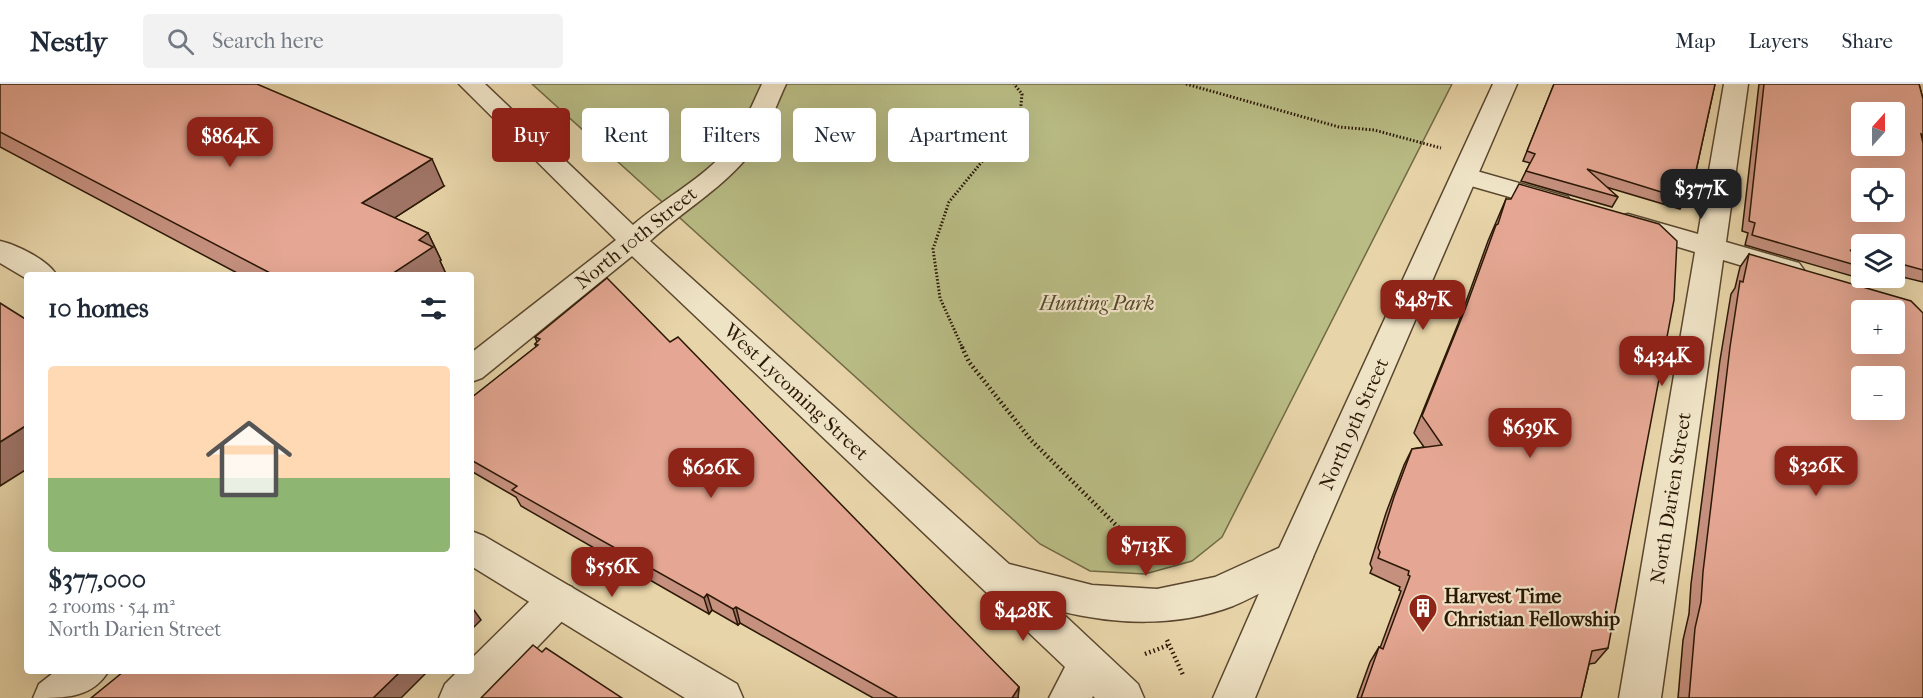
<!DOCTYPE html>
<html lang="en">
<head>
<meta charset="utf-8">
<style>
  :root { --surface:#fff; --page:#f2f2f3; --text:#1f2937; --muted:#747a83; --line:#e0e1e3; --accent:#8f2418 }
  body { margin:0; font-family:"IM FELL French Canon",serif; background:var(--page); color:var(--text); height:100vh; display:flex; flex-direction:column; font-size:22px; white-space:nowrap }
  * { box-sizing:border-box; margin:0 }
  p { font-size:20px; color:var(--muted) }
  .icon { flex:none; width:33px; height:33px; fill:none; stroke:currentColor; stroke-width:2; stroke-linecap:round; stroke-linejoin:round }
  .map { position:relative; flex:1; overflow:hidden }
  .panel { position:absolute; left:24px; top:188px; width:450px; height:402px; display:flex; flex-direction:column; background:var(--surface); border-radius:6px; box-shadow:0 6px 24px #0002 }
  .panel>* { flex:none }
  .banner { position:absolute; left:492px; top:24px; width:570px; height:54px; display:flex; gap:12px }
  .needle { width:39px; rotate:21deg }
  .fabs { position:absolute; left:1851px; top:18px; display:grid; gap:12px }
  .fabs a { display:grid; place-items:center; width:54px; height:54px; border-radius:6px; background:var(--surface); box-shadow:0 6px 24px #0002; font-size:30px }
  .price { position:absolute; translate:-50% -51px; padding:0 14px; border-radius:12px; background:var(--accent); color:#fff; font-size:20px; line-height:39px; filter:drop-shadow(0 2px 3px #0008) }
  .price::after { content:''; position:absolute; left:50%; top:36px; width:18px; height:14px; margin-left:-9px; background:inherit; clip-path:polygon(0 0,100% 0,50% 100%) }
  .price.current { background:#222; color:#fff }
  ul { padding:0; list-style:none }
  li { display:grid; align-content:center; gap:12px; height:318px; padding:0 24px }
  li span { display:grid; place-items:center; height:186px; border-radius:6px; color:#555 }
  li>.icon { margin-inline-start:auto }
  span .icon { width:108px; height:108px; fill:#fffc; stroke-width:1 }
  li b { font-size:26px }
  h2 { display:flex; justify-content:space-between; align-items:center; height:72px; padding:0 24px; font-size:26px }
  .tag { padding:0 21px; border-radius:6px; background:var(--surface); box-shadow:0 6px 24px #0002; font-size:21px; line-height:54px }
  .tag.current { background:var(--accent); color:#fff }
  header { display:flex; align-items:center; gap:36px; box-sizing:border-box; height:84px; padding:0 30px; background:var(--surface); border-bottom:2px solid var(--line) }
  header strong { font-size:28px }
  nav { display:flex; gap:33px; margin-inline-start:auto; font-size:21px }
  .search { width:420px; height:54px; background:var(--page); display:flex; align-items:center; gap:15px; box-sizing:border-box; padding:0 21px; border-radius:6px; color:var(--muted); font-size:22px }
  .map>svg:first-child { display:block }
  .green { fill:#b9bc85; stroke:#726a45; stroke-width:1.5 }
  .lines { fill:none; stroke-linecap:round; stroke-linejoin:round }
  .minor-casing { stroke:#5a472e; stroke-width:3 }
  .tertiary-casing { stroke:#5a472e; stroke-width:3 }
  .path-far1 { stroke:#2b1805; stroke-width:3; stroke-dasharray:1.5 2; stroke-linecap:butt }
  .path { stroke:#2b1805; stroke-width:4.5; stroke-dasharray:1.5 3; stroke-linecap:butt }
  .minor { fill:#efe3c6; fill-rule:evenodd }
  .tertiary { fill:#efe3c6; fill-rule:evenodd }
  .wall { fill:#c5907e; stroke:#2b1805; stroke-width:1.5 }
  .shaded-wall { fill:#a07567; stroke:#2b1805; stroke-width:1.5 }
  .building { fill:#e5a793; stroke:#2b1805; stroke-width:1.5; fill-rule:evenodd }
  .labels { text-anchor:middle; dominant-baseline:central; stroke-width:4.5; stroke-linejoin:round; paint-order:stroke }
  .street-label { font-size:20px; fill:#2b1805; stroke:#efe3c6 }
  .park-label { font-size:20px; font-style:italic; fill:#56492b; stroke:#efe3c6 }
  .poi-label { font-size:20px; font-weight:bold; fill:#2b1805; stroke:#efe3c6; text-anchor:start }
</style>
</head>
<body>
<header>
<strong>Nestly</strong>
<div class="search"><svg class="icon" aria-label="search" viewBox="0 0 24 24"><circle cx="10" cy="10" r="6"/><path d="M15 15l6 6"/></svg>Search here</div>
<nav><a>Map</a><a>Layers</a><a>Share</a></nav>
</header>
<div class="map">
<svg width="1923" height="614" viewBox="0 0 1923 614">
  <rect width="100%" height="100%" fill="#e7d4a8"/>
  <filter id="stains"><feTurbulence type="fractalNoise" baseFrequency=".00333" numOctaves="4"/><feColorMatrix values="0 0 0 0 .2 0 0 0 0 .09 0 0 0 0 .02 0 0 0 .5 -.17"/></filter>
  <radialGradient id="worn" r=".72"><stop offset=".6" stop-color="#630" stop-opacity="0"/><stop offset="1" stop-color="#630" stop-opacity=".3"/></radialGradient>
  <!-- green -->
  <path class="green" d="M 532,0 L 1452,0 L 1222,453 L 1192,477 L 1145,490 L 1090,487 L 1040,460 Z"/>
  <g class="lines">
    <!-- minor casing -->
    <g class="minor-casing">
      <g id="minor">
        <path d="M 459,0 L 485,0 L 633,141 C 664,114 710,91 733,58 C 744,41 753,19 762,0 L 786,0 C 776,21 768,47 753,66 C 725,103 684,126 650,157 L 1009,480 L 1092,501 L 1157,505 L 1215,493 L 1294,457 L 1307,462 L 1313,473 L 1307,484 C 1283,497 1258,511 1233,522 C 1178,543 1116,541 1060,527 L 1138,600 L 1144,614 L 1095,614 L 1093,612 L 1092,614 L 1049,614 L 1065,583 L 632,172 L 482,294 L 471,298 L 471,269 L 616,156 Z"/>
        <path d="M 1724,0 L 1748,0 L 1726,158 L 1799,179 L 1804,186 L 1799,193 L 1789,196 L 1723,176 L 1661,614 L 1619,614 L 1695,168 L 1618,145 L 1614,139 L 1618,133 L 1628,130 L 1698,150 Z"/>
        <path d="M 1466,84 L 1568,113 L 1572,119 L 1568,125 L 1558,127 L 1457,98 L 1453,92 L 1457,86 Z"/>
        <path d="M 558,498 L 572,503 L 578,515 L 572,527 L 488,614 L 439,614 L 445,600 L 459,586 L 471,586 L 471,575 L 544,503 Z"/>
        <path d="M 57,586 L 109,586 C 93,614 66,614 33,614 L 39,600 Z"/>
      </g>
    </g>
    <!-- tertiary casing -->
    <g class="tertiary-casing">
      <g id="tertiary">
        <path d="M 1493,0 L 1517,0 L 1313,473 L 1255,614 L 1213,614 L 1275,473 Z"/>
        <path d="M 0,157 C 17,161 46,175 56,190 L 27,190 L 27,195 L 0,179 Z"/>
        <path d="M 471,447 L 484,452 L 737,600 L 743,614 L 685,614 L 471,482 Z"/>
      </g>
    </g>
    <!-- path-far1 -->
    <g class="path-far1">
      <path d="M 1186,0 L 1339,43 L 1374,46 L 1441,64"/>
      <path d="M 963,265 L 940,214 L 933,165 L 949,118 L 1020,31 L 1022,10 L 1014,0"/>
    </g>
    <!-- path -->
    <g class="path">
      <path d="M 962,263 L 969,278 L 1031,356 L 1141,466 L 1146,483"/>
      <path d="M 1167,556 L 1183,591"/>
      <path d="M 1145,570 L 1169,561"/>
    </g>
    <!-- minor -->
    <use href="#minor" class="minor"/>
    <!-- tertiary -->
    <use href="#tertiary" class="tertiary"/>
  </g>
  <!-- wall -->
  <g class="wall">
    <path d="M 0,0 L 444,102 L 394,134 L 428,149 L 441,176 L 440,177 L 446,190 L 239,190 L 0,63 Z"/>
    <path d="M 1554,0 L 1715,0 L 1692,105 L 1680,125 L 1606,103 L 1618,113 L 1612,123 L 1521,97 L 1530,79 L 1523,77 Z"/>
    <path d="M 1759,0 L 1919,0 L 1923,15 L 1923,53 L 1922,54 L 1923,59 L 1923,198 L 1894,191 L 1894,160 L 1862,160 L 1862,194 L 1863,194 L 1862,195 L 1745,161 L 1748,149 L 1742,147 Z"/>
    <path d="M 1506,115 L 1608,564 L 1595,579 L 1589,580 L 1581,614 L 1357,614 L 1370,578 L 1379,563 L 1380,564 L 1401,507 L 1399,506 L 1400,503 L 1370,489 L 1372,484 L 1370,480 L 1386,429 L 1404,381 L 1412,365 L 1424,363 L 1414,349 L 1458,240 L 1488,157 Z"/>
    <path d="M 1749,170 L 1923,614 L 1678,614 L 1683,556 L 1689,530 L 1691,500 L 1720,276 L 1731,210 L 1735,204 L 1740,183 Z"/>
    <path d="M 535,253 L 670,258 L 1019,603 L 1018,614 L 873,614 L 740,539 L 738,541 L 712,526 L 709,530 L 521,422 L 516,413 L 471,387 L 471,314 L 536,263 L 535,260 L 537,258 Z"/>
  </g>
  <!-- shaded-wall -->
  <g class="shaded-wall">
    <path d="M 432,75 L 444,102 L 376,146 L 362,119 Z"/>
    <path d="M 428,149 L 441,176 L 440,177 L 446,190 L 392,190 L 419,156 Z"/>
    <path d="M 27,341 L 27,385 L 0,402 L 0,358 Z"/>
    <path d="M 707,510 L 712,526 L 709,530 L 704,514 Z"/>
    <path d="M 471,522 L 481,536 L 471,546 Z"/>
    <path d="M 736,523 L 740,539 L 738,541 L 733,525 Z"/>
    <path d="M 402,586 L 429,586 L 401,614 L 373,614 Z"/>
    <path d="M 1019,603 L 1018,614 L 1012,614 Z"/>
  </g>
  <!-- building -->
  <g class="building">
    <path d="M 0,0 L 257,0 L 432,75 L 362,119 L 428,149 L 419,156 L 433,163 L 392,190 L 272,190 L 0,48 Z"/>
    <path d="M 1554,0 L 1715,0 L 1692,105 L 1688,104 L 1687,116 L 1587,85 L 1618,113 L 1526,87 L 1535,70 L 1527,67 Z"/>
    <path d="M 1764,0 L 1919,0 L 1923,15 L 1923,51 L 1921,50 L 1923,59 L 1923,186 L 1894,178 L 1894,160 L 1862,160 L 1862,169 L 1850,166 L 1862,177 L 1862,183 L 1752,151 L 1755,139 L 1749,137 ZM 1862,28 L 1894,28 L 1894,62 L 1862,62 ZM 1862,94 L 1894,94 L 1894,128 L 1862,128 Z"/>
    <path d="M 1519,100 L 1659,140 L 1677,157 L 1674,216 L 1608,564 L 1592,567 L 1581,614 L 1361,614 L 1379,563 L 1383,565 L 1410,492 L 1408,491 L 1409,487 L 1378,474 L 1380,468 L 1378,464 L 1394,413 L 1412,365 L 1442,361 L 1422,332 L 1466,223 L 1496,141 L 1498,140 L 1506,115 L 1511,115 Z"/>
    <path d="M 1749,170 L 1911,217 L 1923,229 L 1923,614 L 1688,614 L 1689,614 L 1695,544 L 1701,518 L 1703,488 L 1730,263 L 1740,197 L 1743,198 ZM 1862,226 L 1894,226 L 1894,260 L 1862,260 ZM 1862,292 L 1894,292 L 1894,326 L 1862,326 Z"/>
    <path d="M 607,194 L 670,258 L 678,253 L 1019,603 L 1012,614 L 898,614 L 736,523 L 733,525 L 707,510 L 704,514 L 512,406 L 517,402 L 471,376 L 471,314 L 538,261 L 535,260 L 540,255 L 535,253 Z"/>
    <path d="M 0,219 L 27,236 L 27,341 L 0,358 Z"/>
    <path d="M 533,561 L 542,568 L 546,564 L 622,614 L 481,614 Z"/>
    <path d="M 121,586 L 402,586 L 373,614 L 91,614 L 123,588 Z"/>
  </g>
  <!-- icons -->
  <defs>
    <g id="building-pin" transform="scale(1.5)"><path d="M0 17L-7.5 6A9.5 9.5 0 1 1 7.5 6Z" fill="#8f2418" stroke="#efe3c6"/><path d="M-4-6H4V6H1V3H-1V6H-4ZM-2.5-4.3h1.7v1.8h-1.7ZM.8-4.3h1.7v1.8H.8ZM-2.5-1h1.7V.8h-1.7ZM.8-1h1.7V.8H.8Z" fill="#fff"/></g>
  </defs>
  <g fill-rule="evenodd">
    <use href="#building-pin" x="1423" y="524"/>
  </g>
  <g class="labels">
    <!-- street labels -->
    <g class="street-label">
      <text transform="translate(636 154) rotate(-39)">North 10th Street</text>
      <text transform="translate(796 308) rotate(43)">West Lycoming Street</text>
      <text transform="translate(1354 340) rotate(-66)">North 9th Street</text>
      <text transform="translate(1671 414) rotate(-81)">North Darien Street</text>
    </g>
    <!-- park labels -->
    <g class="park-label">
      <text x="1097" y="219">Hunting Park</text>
    </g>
    <!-- poi labels -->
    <g class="poi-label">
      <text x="1444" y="512">Harvest Time<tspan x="1444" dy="23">Christian Fellowship</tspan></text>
    </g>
  </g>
  <rect width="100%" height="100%" filter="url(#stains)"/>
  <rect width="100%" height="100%" fill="url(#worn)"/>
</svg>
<div class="fabs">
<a><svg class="needle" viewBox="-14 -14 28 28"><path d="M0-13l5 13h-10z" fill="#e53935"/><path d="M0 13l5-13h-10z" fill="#747a83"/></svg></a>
<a><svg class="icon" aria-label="locate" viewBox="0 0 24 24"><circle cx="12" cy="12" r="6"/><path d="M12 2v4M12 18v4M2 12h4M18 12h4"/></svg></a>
<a><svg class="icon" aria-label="layers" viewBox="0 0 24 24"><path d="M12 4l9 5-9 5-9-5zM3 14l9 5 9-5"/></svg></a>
<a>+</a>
<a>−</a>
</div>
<b class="price" style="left:230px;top:84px">$864K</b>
<b class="price current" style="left:1701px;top:136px">$377K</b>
<b class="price" style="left:1423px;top:247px">$487K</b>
<b class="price" style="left:1662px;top:303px">$434K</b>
<b class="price" style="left:1530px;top:375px">$639K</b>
<b class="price" style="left:1816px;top:413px">$326K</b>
<b class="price" style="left:711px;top:415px">$626K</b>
<b class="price" style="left:1146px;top:493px">$713K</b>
<b class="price" style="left:612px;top:514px">$556K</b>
<b class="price" style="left:1023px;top:558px">$428K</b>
<div class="banner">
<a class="tag current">Buy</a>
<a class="tag">Rent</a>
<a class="tag">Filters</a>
<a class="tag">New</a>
<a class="tag">Apartment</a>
</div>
<section class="panel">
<h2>10 homes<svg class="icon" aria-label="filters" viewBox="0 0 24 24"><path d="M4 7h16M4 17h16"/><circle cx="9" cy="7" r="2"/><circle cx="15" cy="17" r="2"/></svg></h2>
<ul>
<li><span style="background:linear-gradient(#ffd9b3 60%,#8fb573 0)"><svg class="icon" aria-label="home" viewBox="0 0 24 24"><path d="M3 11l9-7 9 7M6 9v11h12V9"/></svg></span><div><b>$377,000</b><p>2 rooms · 54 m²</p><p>North Darien Street</p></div></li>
</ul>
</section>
</div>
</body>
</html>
